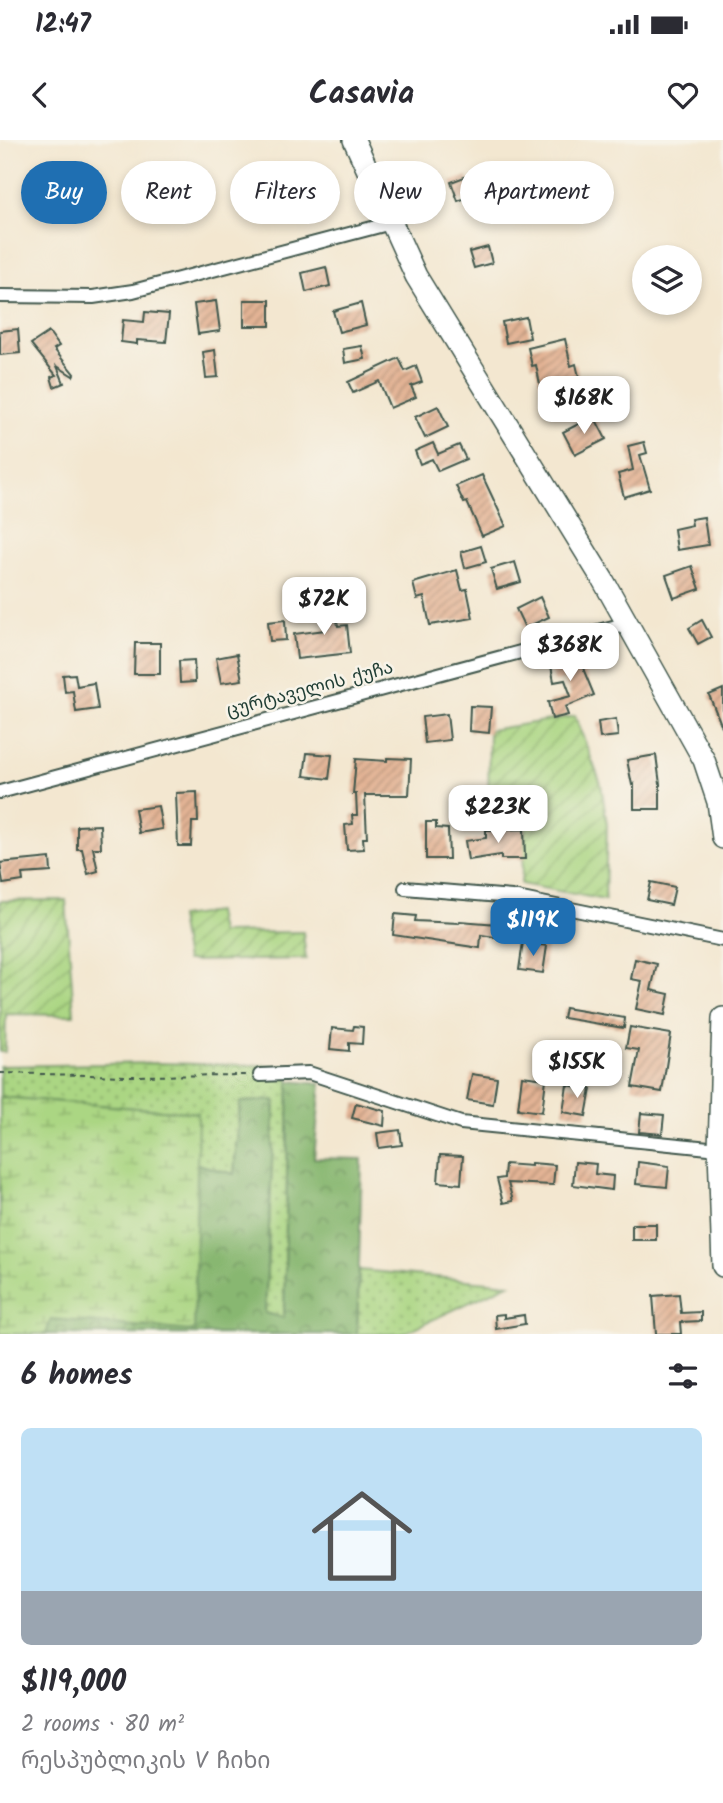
<!DOCTYPE html>
<html lang="en">
<head>
<meta charset="utf-8">
<style>
  :root { --surface:#fff; --page:#f7f7f7; --text:#2b2b33; --muted:#7c7c81; --accent:#1f6fb2 }
  body { margin:0; font-family:Kalam,"Noto Sans Georgian",sans-serif; background:var(--page); color:var(--text); height:100vh; display:flex; flex-direction:column; font-size:26px; white-space:nowrap }
  * { box-sizing:border-box; margin:0 }
  p { font-size:23px; color:var(--muted) }
  .icon { flex:none; width:38px; height:38px; fill:none; stroke:currentColor; stroke-width:2; stroke-linecap:round; stroke-linejoin:round }
  .map { position:relative; height:1194px; overflow:hidden }
  .details { display:flex; flex-direction:column; background:var(--surface); flex:1 }
  .details>* { flex:none }
  .hud { position:absolute; left:21px; top:21px; width:682px; height:63px; display:flex; gap:14px }
  .tools { position:absolute; left:632px; top:105px; display:grid; gap:14px }
  .tools a { display:grid; place-items:center; width:70px; height:70px; border-radius:50%; background:var(--surface); box-shadow:0 4px 10px #0003; font-size:35px }
  .price { position:absolute; translate:-50% -60px; padding:0 16px; border-radius:14px; background:#fff; color:#222; font-size:23px; line-height:46px; filter:drop-shadow(0 2px 4px #0008) }
  .price::after { content:''; position:absolute; left:50%; top:42px; width:21px; height:16px; margin-left:-10px; background:inherit; clip-path:polygon(0 0,100% 0,50% 100%) }
  .price.selected { background:var(--accent); color:#fff }
  ul { padding:0; list-style:none }
  li { display:grid; align-content:center; gap:14px; height:371px; padding:0 21px }
  li span { display:grid; place-items:center; height:217px; border-radius:10px; color:#555 }
  li>.icon { margin-inline-start:auto }
  span .icon { width:126px; height:126px; fill:#fffc; stroke-width:1 }
  li b { font-size:30px }
  h2 { display:flex; justify-content:space-between; align-items:center; height:84px; padding:0 21px; font-size:30px }
  .tag { padding:0 24px; border-radius:32px; background:var(--surface); box-shadow:0 4px 10px #0003; font-size:24px; line-height:63px }
  .tag.selected { background:var(--accent); color:#fff }
  .status { display:flex; justify-content:space-between; align-items:center; height:49px; padding:0 35px; background:var(--surface); direction:ltr }
  .status svg { height:19px; fill:currentColor }
  header { display:flex; justify-content:space-between; align-items:center; height:91px; padding:0 21px; background:var(--surface); font-size:32px; font-weight:600 }
  .map>svg:first-child { display:block }
  .grass { fill:url(#grass-dots); stroke:#658a5c; stroke-width:2 }
  .forest { fill:url(#forest-crowns); stroke:#547a52; stroke-width:2 }
  .wetland { fill:url(#wetland-marsh); stroke:#658a5c; stroke-width:2 }
  .garden { fill:url(#garden-furrows); stroke:#658a5c; stroke-width:2 }
  .building { fill:url(#building-hatch) }
  .lines { fill:none; stroke-linecap:round; stroke-linejoin:round }
  .street-casing { stroke:#3f564b; stroke-width:16 }
  .primary-casing { stroke:#3f564b; stroke-width:24 }
  .path { stroke:#3f564b; stroke-width:2; stroke-dasharray:5 5; stroke-linecap:butt }
  .street { stroke:#fff; stroke-width:12 }
  .primary { stroke:#fff; stroke-width:21 }
  .labels { text-anchor:middle; dominant-baseline:central; stroke-width:5; stroke-linejoin:round; paint-order:stroke }
  .street-label { font-size:18px; fill:#1f3d34; stroke:#f7f3e8 }
</style>
</head>
<body>
<div class="status"><b>12:47</b><svg viewBox="0 0 49 12"><path d="M0 12V9h3v3zM5 12V6h3v6zM10 12V3h3v9zM15 12V0h3v12zM26 1h20v11H26zM47 4h2v5h-2z"/></svg></div>
<header><svg class="icon" aria-label="back" viewBox="0 0 24 24"><path d="M15 5l-7 7 7 7"/></svg>Casavia<svg class="icon" aria-label="heart" viewBox="0 0 24 24"><path d="M12 20l-8-8c-3-5 5-10 8-4 3-6 11-1 8 4z"/></svg></header>
<div class="map">
<svg width="723" height="1194" viewBox="0 0 723 1194">
  <defs>
    <pattern id="grass-dots" width="8" height="8" patternUnits="userSpaceOnUse" patternTransform="scale(1.75)"><rect width="8" height="8" fill="#abd683"/><path d="M2 2h.1M6 6h.1" fill="none" stroke="#8baf6c" stroke-width="1.8" stroke-linecap="round"/></pattern>
    <pattern id="forest-crowns" width="20" height="18" patternUnits="userSpaceOnUse" patternTransform="scale(1.75)"><rect width="20" height="18" fill="#88b771"/><path d="M2 6a3 3 0 1 1 6 0M12 15a3 3 0 1 1 6 0" fill="none" stroke="#6f965e"/></pattern>
    <pattern id="wetland-marsh" width="20" height="14" patternUnits="userSpaceOnUse" patternTransform="scale(1.75)"><rect width="20" height="14" fill="#abd683"/><path d="M1 5h8M5 5V1M11 12h8M15 12V8" fill="none" stroke="#8baf6c"/></pattern>
    <pattern id="garden-furrows" width="10" height="10" patternUnits="userSpaceOnUse" patternTransform="scale(1.75)"><rect width="10" height="10" fill="#abd683"/><path d="M-1 1l2-2M0 10L10 0M9 11l2-2" fill="none" stroke="#8baf6c"/></pattern>
    <pattern id="building-hatch" width="6" height="6" patternUnits="userSpaceOnUse" patternTransform="scale(1.75)"><rect width="6" height="6" fill="#e3b394"/><path d="M-1 1l2-2M0 6l6-6M5 7l2-2" fill="none" stroke="#b7937a"/></pattern>
  </defs>
  <rect width="100%" height="100%" fill="#f7f3e8"/>
  <filter id="ink" filterUnits="userSpaceOnUse"><feTurbulence type="fractalNoise" baseFrequency=".0143" numOctaves="2"/><feDisplacementMap in="SourceGraphic" scale="14" xChannelSelector="R" yChannelSelector="G"/><feConvolveMatrix kernelMatrix="1 2 1 2 8 2 1 2 1" color-interpolation-filters="sRGB"/></filter>
  <filter id="wash" filterUnits="userSpaceOnUse"><feTurbulence type="fractalNoise" baseFrequency=".00686" numOctaves="4" result="noise"/><feDisplacementMap in="SourceGraphic" scale="28" xChannelSelector="R" yChannelSelector="G"/><feGaussianBlur stdDeviation="1.57" result="paint"/><feColorMatrix in="noise" values="0 0 0 0 0 0 0 0 0 0 0 0 0 0 0 0 0 1.4 0 .05"/><feComposite in="paint" operator="in"/></filter>
  <g filter="url(#wash)">
    <rect width="100%" height="100%" fill="#f3e7d0"/>
    <!-- grass -->
    <g class="grass">
      <path d="M 157,923 L 286,926 L 289,941 L 284,1178 L 265,1173 L 275,961 L 240,962 L 234,1034 L 197,1024 L 197,973 L 0,957 L 0,926 Z"/>
      <path d="M 359,1130 L 509,1144 L 402,1194 L 357,1194 Z"/>
    </g>
    <!-- forest -->
    <path class="forest" d="M 289,941 L 321,944 L 314,1018 L 362,1019 L 357,1194 L 46,1194 L 51,1179 L 194,1191 L 197,1024 L 234,1034 L 240,962 L 275,960 L 265,1173 L 284,1178 Z"/>
    <!-- wetland -->
    <path class="wetland" d="M 0,957 L 198,973 L 194,1191 L 51,1179 L 46,1194 L 0,1194 Z"/>
    <!-- garden -->
    <g class="garden">
      <path d="M 575,576 L 601,644 L 607,684 L 605,760 L 521,744 L 526,682 L 488,677 L 489,590 Z"/>
      <path d="M 66,760 L 74,875 L 6,874 L 5,912 L 0,912 L 0,761 Z"/>
      <path d="M 216,772 L 220,793 L 303,792 L 306,819 L 186,821 L 179,777 Z"/>
    </g>
    <g id="blocks">
      <!-- building -->
      <g class="building">
        <path d="M 467,36 L 474,55 L 458,61 L 451,42 Z"/>
        <path d="M 488,107 L 492,123 L 474,128 L 469,112 Z"/>
        <path d="M 326,127 L 330,146 L 306,152 L 302,133 Z"/>
        <rect x="244" y="160" width="26" height="26"/>
        <path d="M 216,161 L 220,191 L 198,194 L 194,164 Z"/>
        <path d="M 361,163 L 366,185 L 339,192 L 333,171 Z"/>
        <path d="M 145,172 L 169,174 L 166,202 L 137,200 L 137,204 L 121,202 L 123,180 L 144,182 Z"/>
        <path d="M 526,177 L 530,198 L 506,203 L 502,182 Z"/>
        <path d="M 18,189 L 20,213 L 0,215 L 0,191 Z"/>
        <path d="M 49,192 L 59,206 L 54,209 L 74,234 L 73,236 L 57,226 L 64,243 L 54,247 L 51,237 L 56,235 L 31,204 Z"/>
        <path d="M 565,199 L 571,226 L 576,224 L 581,245 L 542,254 L 536,225 L 532,226 L 528,208 Z"/>
        <path d="M 362,206 L 365,219 L 345,223 L 343,209 Z"/>
        <path d="M 215,210 L 218,237 L 206,238 L 203,212 Z"/>
        <path d="M 399,218 L 405,231 L 416,226 L 422,242 L 411,246 L 416,257 L 390,268 L 379,241 L 353,253 L 348,242 Z"/>
        <path d="M 438,266 L 448,287 L 425,298 L 415,277 Z"/>
        <path d="M 594,276 L 606,299 L 575,315 L 563,292 Z"/>
        <path d="M 644,302 L 647,313 L 640,315 L 650,349 L 624,357 L 618,334 L 633,330 L 628,306 Z"/>
        <path d="M 433,303 L 438,314 L 459,305 L 466,319 L 438,331 L 432,319 L 420,324 L 415,311 Z"/>
        <path d="M 482,335 L 506,386 L 482,396 L 467,362 L 464,363 L 456,346 Z"/>
        <path d="M 704,377 L 708,405 L 677,410 L 674,389 L 692,385 L 691,379 Z"/>
        <path d="M 481,406 L 486,422 L 465,428 L 461,412 Z"/>
        <path d="M 515,422 L 521,442 L 497,449 L 491,429 Z"/>
        <path d="M 692,426 L 700,449 L 674,458 L 666,435 Z"/>
        <path d="M 457,430 L 462,450 L 467,449 L 473,478 L 430,485 L 424,457 L 417,459 L 413,443 Z"/>
        <path d="M 332,452 L 338,486 L 347,485 L 350,513 L 297,519 L 294,494 L 325,490 L 328,487 L 323,454 Z"/>
        <path d="M 540,457 L 549,477 L 525,488 L 516,469 Z"/>
        <path d="M 285,480 L 286,500 L 270,501 L 268,482 Z"/>
        <path d="M 702,480 L 711,497 L 698,504 L 689,488 Z"/>
        <path d="M 135,503 L 160,503 L 160,534 L 134,534 Z"/>
        <path d="M 237,514 L 242,540 L 221,543 L 216,518 Z"/>
        <path d="M 580,514 L 584,531 L 594,555 L 565,567 L 568,575 L 552,579 L 548,562 L 571,556 L 565,540 L 554,542 L 550,520 Z"/>
        <path d="M 194,520 L 195,542 L 180,543 L 179,521 Z"/>
        <path d="M 75,534 L 77,546 L 94,543 L 98,569 L 76,572 L 73,551 L 65,552 L 63,535 Z"/>
        <path d="M 723,549 L 723,589 L 709,555 Z"/>
        <path d="M 470,566 L 491,567 L 489,593 L 469,591 Z"/>
        <path d="M 447,574 L 450,600 L 425,603 L 422,577 Z"/>
        <path d="M 616,579 L 618,596 L 600,598 L 598,582 Z"/>
        <path d="M 307,613 L 332,615 L 329,639 L 304,636 Z"/>
        <path d="M 656,615 L 660,644 L 660,669 L 634,669 L 634,644 L 632,645 L 627,620 Z"/>
        <path d="M 387,618 L 411,619 L 409,655 L 365,655 L 367,698 L 363,698 L 364,709 L 347,710 L 345,685 L 353,684 L 352,675 L 357,675 L 356,654 L 353,654 L 356,619 L 387,621 Z"/>
        <path d="M 197,652 L 198,682 L 192,682 L 191,706 L 178,706 L 176,653 Z"/>
        <path d="M 158,666 L 162,689 L 139,693 L 135,669 Z"/>
        <path d="M 426,682 L 436,682 L 436,688 L 448,689 L 449,719 L 426,719 Z"/>
        <path d="M 100,685 L 101,708 L 93,708 L 98,731 L 88,734 L 82,709 L 77,709 L 77,686 Z"/>
        <path d="M 524,689 L 525,719 L 501,719 L 501,715 L 468,720 L 465,701 L 486,698 L 486,690 Z"/>
        <path d="M 50,718 L 51,732 L 22,734 L 23,741 L 3,744 L 0,723 Z"/>
        <path d="M 651,742 L 675,747 L 671,765 L 647,760 Z"/>
        <path d="M 395,774 L 416,776 L 415,781 L 459,783 L 460,781 L 510,785 L 508,799 L 481,795 L 480,808 L 393,795 Z"/>
        <path d="M 523,802 L 547,806 L 543,833 L 519,830 Z"/>
        <path d="M 635,819 L 657,824 L 651,850 L 669,854 L 665,875 L 636,869 L 642,841 L 631,839 Z"/>
        <path d="M 565,868 L 625,878 L 624,888 L 563,878 Z"/>
        <path d="M 354,886 L 363,887 L 362,904 L 349,903 L 349,911 L 330,909 L 332,888 L 353,890 Z"/>
        <path d="M 630,887 L 671,894 L 662,952 L 632,947 L 639,910 L 626,908 Z"/>
        <path d="M 472,934 L 497,938 L 493,964 L 467,960 Z"/>
        <path d="M 522,936 L 546,939 L 542,972 L 518,969 Z"/>
        <path d="M 567,945 L 591,949 L 586,976 L 563,972 Z"/>
        <path d="M 356,963 L 385,971 L 384,986 L 352,978 Z"/>
        <path d="M 641,973 L 664,975 L 662,994 L 639,992 Z"/>
        <path d="M 400,990 L 402,1005 L 379,1008 L 377,993 Z"/>
        <path d="M 440,1015 L 463,1016 L 461,1044 L 438,1042 Z"/>
        <path d="M 575,1022 L 596,1024 L 595,1034 L 613,1036 L 612,1050 L 573,1045 Z"/>
        <path d="M 638,1022 L 669,1026 L 667,1047 L 636,1044 Z"/>
        <path d="M 531,1023 L 555,1025 L 553,1045 L 508,1043 L 513,1061 L 503,1063 L 497,1039 L 504,1038 L 505,1024 L 531,1026 Z"/>
        <rect x="632" y="1084" width="24" height="16"/>
        <path d="M 679,1154 L 681,1173 L 701,1172 L 701,1181 L 680,1182 L 681,1194 L 656,1194 L 653,1156 Z"/>
        <path d="M 504,1174 L 504,1178 L 524,1175 L 525,1184 L 496,1189 L 495,1175 Z"/>
      </g>
    </g>
  </g>
  <g filter="url(#ink)">
    <use href="#blocks" fill-opacity="0" stroke="#3f564b" stroke-width="2"/>
    <g class="lines">
      <!-- street casing -->
      <g class="street-casing">
        <g id="street">
          <path d="M 0,156 L 93,157 L 133,151 L 391,83"/>
          <path d="M 0,652 L 628,483"/>
          <path d="M 405,748 L 512,757 L 723,800"/>
          <path d="M 260,935 L 309,933 L 461,983 L 719,1009"/>
        </g>
      </g>
      <!-- primary casing -->
      <g class="primary-casing">
        <g id="primary">
          <path d="M 354,0 L 416,136 L 603,440 L 704,620 L 718,662 L 723,698"/>
          <path d="M 723,878 L 719,1009 L 723,1126"/>
        </g>
      </g>
      <!-- path -->
      <path class="path" d="M 0,933 L 128,936 L 249,935"/>
      <!-- street -->
      <use href="#street" class="street"/>
      <!-- primary -->
      <use href="#primary" class="primary"/>
    </g>
  </g>
  <g class="labels">
    <!-- street labels -->
    <g class="street-label">
      <text transform="translate(310 550) rotate(-15)">ცურტაველის ქუჩა</text>
    </g>
  </g>
</svg>
<div class="tools">
<a><svg class="icon" aria-label="layers" viewBox="0 0 24 24"><path d="M12 4l9 5-9 5-9-5zM3 14l9 5 9-5"/></svg></a>
</div>
<b class="price" style="left:584px;top:296px">$168K</b>
<b class="price" style="left:324px;top:497px">$72K</b>
<b class="price" style="left:570px;top:543px">$368K</b>
<b class="price" style="left:498px;top:705px">$223K</b>
<b class="price selected" style="left:533px;top:818px">$119K</b>
<b class="price" style="left:577px;top:960px">$155K</b>
<div class="hud">
<a class="tag selected">Buy</a>
<a class="tag">Rent</a>
<a class="tag">Filters</a>
<a class="tag">New</a>
<a class="tag">Apartment</a>
</div>
</div>
<section class="details">
<h2>6 homes<svg class="icon" aria-label="filters" viewBox="0 0 24 24"><path d="M4 7h16M4 17h16"/><circle cx="9" cy="7" r="2"/><circle cx="15" cy="17" r="2"/></svg></h2>
<ul>
<li><span style="background:linear-gradient(#bfe0f5 75%,#9aa5b1 0)"><svg class="icon" aria-label="home" viewBox="0 0 24 24"><path d="M3 11l9-7 9 7M6 9v11h12V9"/></svg></span><div><b>$119,000</b><p>2 rooms · 80 m²</p><p>რესპუბლიკის V ჩიხი</p></div></li>
</ul>
</section>
</body>
</html>
